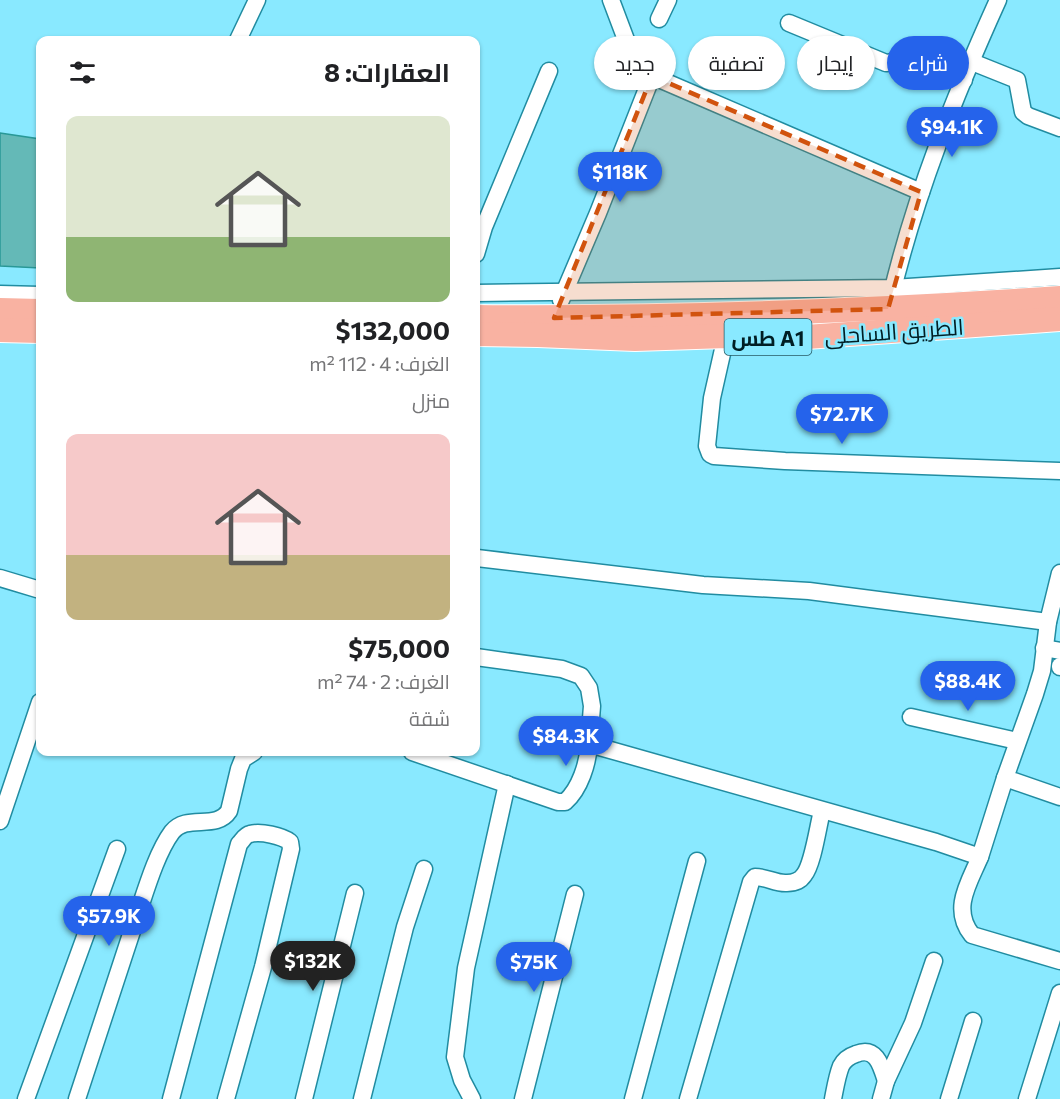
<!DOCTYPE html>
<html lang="ar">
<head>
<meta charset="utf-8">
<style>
  :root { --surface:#fff; --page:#f6f6f6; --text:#202124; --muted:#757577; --accent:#2563eb }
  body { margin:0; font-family:Commissioner,Cairo,sans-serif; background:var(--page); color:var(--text); direction:rtl; height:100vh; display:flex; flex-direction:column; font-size:22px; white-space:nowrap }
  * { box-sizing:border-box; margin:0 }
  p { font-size:20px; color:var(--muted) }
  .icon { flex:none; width:33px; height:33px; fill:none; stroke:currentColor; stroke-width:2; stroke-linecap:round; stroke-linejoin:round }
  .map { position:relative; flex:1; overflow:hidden; direction:ltr }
  .panel { position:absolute; left:36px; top:36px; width:444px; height:720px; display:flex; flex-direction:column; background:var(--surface); border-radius:12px; box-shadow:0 2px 4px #0004; direction:rtl }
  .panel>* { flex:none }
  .hud { position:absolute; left:498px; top:36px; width:471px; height:54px; direction:rtl; display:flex; gap:12px }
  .price { position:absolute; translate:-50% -51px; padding:0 14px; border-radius:21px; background:var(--accent); color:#fff; font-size:20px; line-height:39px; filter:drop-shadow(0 2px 3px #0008) }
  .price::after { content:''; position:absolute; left:50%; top:36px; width:18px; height:14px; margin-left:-9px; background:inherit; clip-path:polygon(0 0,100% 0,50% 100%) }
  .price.active { background:#222; color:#fff }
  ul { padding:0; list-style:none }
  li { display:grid; align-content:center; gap:12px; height:318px; padding:0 30px }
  li span { display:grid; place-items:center; height:186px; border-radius:12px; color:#555 }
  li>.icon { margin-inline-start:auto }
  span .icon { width:108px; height:108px; fill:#fffc; stroke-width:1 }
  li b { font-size:26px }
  h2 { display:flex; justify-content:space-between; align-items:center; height:72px; padding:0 30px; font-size:26px }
  .tag { padding:0 21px; border-radius:27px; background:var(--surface); box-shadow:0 2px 4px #0004; font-size:21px; line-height:54px }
  .tag.active { background:var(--accent); color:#fff }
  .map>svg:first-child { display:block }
  .building { fill:#64b9b7; stroke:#289897; stroke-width:1.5 }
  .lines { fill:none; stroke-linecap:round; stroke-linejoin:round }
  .minor-casing { stroke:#218ca1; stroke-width:19 }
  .highway-casing { stroke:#fff; stroke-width:26 }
  .minor { stroke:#fff; stroke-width:16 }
  .highway { stroke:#f9b2a2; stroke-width:24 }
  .marked { fill:#d1530e; fill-opacity:0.2; stroke:#d1530e; stroke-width:4.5; stroke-dasharray:12 8; stroke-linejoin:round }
  .labels { text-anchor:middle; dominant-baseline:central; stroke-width:5; stroke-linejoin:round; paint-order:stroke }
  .shield { fill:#89e9ff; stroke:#295b66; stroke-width:1.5 }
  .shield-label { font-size:21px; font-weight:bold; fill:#001e24 }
  .street-label { font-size:22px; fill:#001e24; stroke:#89e9ff }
</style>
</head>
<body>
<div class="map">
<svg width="1060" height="1099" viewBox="0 0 1060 1099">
  <rect width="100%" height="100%" fill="#89e9ff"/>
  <!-- building -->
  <path class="building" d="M 0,133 L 40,139 L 40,268 L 0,266 Z"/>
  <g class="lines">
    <!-- minor casing -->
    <g class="minor-casing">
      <g id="minor">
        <path d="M 611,0 L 628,45 L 652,76 L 921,192"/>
        <path d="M 659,19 L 668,0"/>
        <path d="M 789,23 L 886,63 L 919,59 L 964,80"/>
        <path d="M 238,40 L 257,0"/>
        <path d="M 972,62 L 1017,80 L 1023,112 L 1028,116 L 1060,128"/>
        <path d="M 476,254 L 484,227 L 549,71"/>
        <path d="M 476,293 L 893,288 L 1060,277"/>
        <path d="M 0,294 L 40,295"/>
        <path d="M 891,297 C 915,195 955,95 998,0"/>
        <path d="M 561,300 L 598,213 L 652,76"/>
        <path d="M 726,336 L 712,398 L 707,446 L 710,454 L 714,456 L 785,461 L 1060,471"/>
        <path d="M 477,558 L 703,585 L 809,591 L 1048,622"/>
        <path d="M 1060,573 L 1048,622 L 1042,671 L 1035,694 L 1005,778 L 1060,797"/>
        <path d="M 0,578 L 40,590"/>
        <path d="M 1044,648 L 1060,651"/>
        <path d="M 476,657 L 562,669 L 581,676 L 589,688 L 592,706 L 589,744 L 936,842 L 980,857 L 1005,778"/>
        <path d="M 1060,667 L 1060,666"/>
        <path d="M 911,717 L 1017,741"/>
        <path d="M 412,752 L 558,802 L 565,802 C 580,789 588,763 589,744"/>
        <path d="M 0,821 L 40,702"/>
        <path d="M 980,857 C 969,883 951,909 972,935 L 1060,961"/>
        <path d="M 26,1099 L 117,849"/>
        <path d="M 77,1099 C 96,1041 115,983 134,925 C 144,897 155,855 172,832 C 187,813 216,831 229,811 L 239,769 L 243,759 L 254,752"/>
        <path d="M 171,1099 L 239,844 C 243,840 245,835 250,834 C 261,831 282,836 290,842 L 291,849 L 263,967 L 226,1099"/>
        <path d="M 304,1099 L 355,893"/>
        <path d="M 362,1099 L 405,927 L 424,869"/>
        <path d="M 472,1099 L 462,1080 L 455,1057 L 466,968 L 507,784"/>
        <path d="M 523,1099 L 575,894"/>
        <path d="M 633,1099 L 697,861"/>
        <path d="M 688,1099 L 751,882 L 755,877 C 767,877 776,884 787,883 C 794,883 800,881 804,875 C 813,864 818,826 822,811"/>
        <path d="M 833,1099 C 835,1089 837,1076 841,1066 C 844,1060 850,1056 856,1054 C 876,1046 881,1065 886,1081"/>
        <path d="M 881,1099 L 886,1081 L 913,1023 L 934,961"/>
        <path d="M 949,1099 L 973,1021"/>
        <path d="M 1027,1099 L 1060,993"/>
      </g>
    </g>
    <!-- highway casing -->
    <g class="highway-casing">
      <g id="highway">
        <path d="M 0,310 L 40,311"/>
        <path d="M 476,317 C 671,319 865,311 1060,298"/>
        <path d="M 0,330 L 40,331"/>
        <path d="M 476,334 L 538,335 L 635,339 L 726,336 L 806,337 L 1060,319"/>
      </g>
    </g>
    <!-- minor -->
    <use href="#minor" class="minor"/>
    <!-- highway -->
    <use href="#highway" class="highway"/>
  </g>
  <!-- marked area -->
  <path class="marked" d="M 652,76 L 921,192 L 888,309 L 554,318 Z"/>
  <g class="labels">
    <!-- shield labels -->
    <rect class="shield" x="724.5" y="319" width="87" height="36" rx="4.5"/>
    <g class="shield-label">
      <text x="768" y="337">طس A1</text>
    </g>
    <!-- street labels -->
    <g class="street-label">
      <text transform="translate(894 331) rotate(-4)">الطريق الساحلى</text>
    </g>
  </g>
</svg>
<b class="price" style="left:952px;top:158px">$94.1K</b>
<b class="price" style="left:620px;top:203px">$118K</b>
<b class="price" style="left:842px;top:445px">$72.7K</b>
<b class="price" style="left:968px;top:712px">$88.4K</b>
<b class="price" style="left:566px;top:767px">$84.3K</b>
<b class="price" style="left:109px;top:947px">$57.9K</b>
<b class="price active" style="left:313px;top:992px">$132K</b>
<b class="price" style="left:534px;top:993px">$75K</b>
<div class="hud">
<a class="tag active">شراء</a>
<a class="tag">إيجار</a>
<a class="tag">تصفية</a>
<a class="tag">جديد</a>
</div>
<section class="panel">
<h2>العقارات: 8<svg class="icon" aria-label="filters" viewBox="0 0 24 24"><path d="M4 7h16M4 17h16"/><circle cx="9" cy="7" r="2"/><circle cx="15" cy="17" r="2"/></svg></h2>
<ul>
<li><span style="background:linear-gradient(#dfe7d0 65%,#8fb573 0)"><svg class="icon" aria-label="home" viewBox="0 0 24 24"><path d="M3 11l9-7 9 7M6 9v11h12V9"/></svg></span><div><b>$132,000</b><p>الغرف: 4 · 112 m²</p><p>منزل</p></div></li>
<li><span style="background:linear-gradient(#f6c9c9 65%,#c2b280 0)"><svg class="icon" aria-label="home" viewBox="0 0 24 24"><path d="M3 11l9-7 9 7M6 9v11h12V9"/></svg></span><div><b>$75,000</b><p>الغرف: 2 · 74 m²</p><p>شقة</p></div></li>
</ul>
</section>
</div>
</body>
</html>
